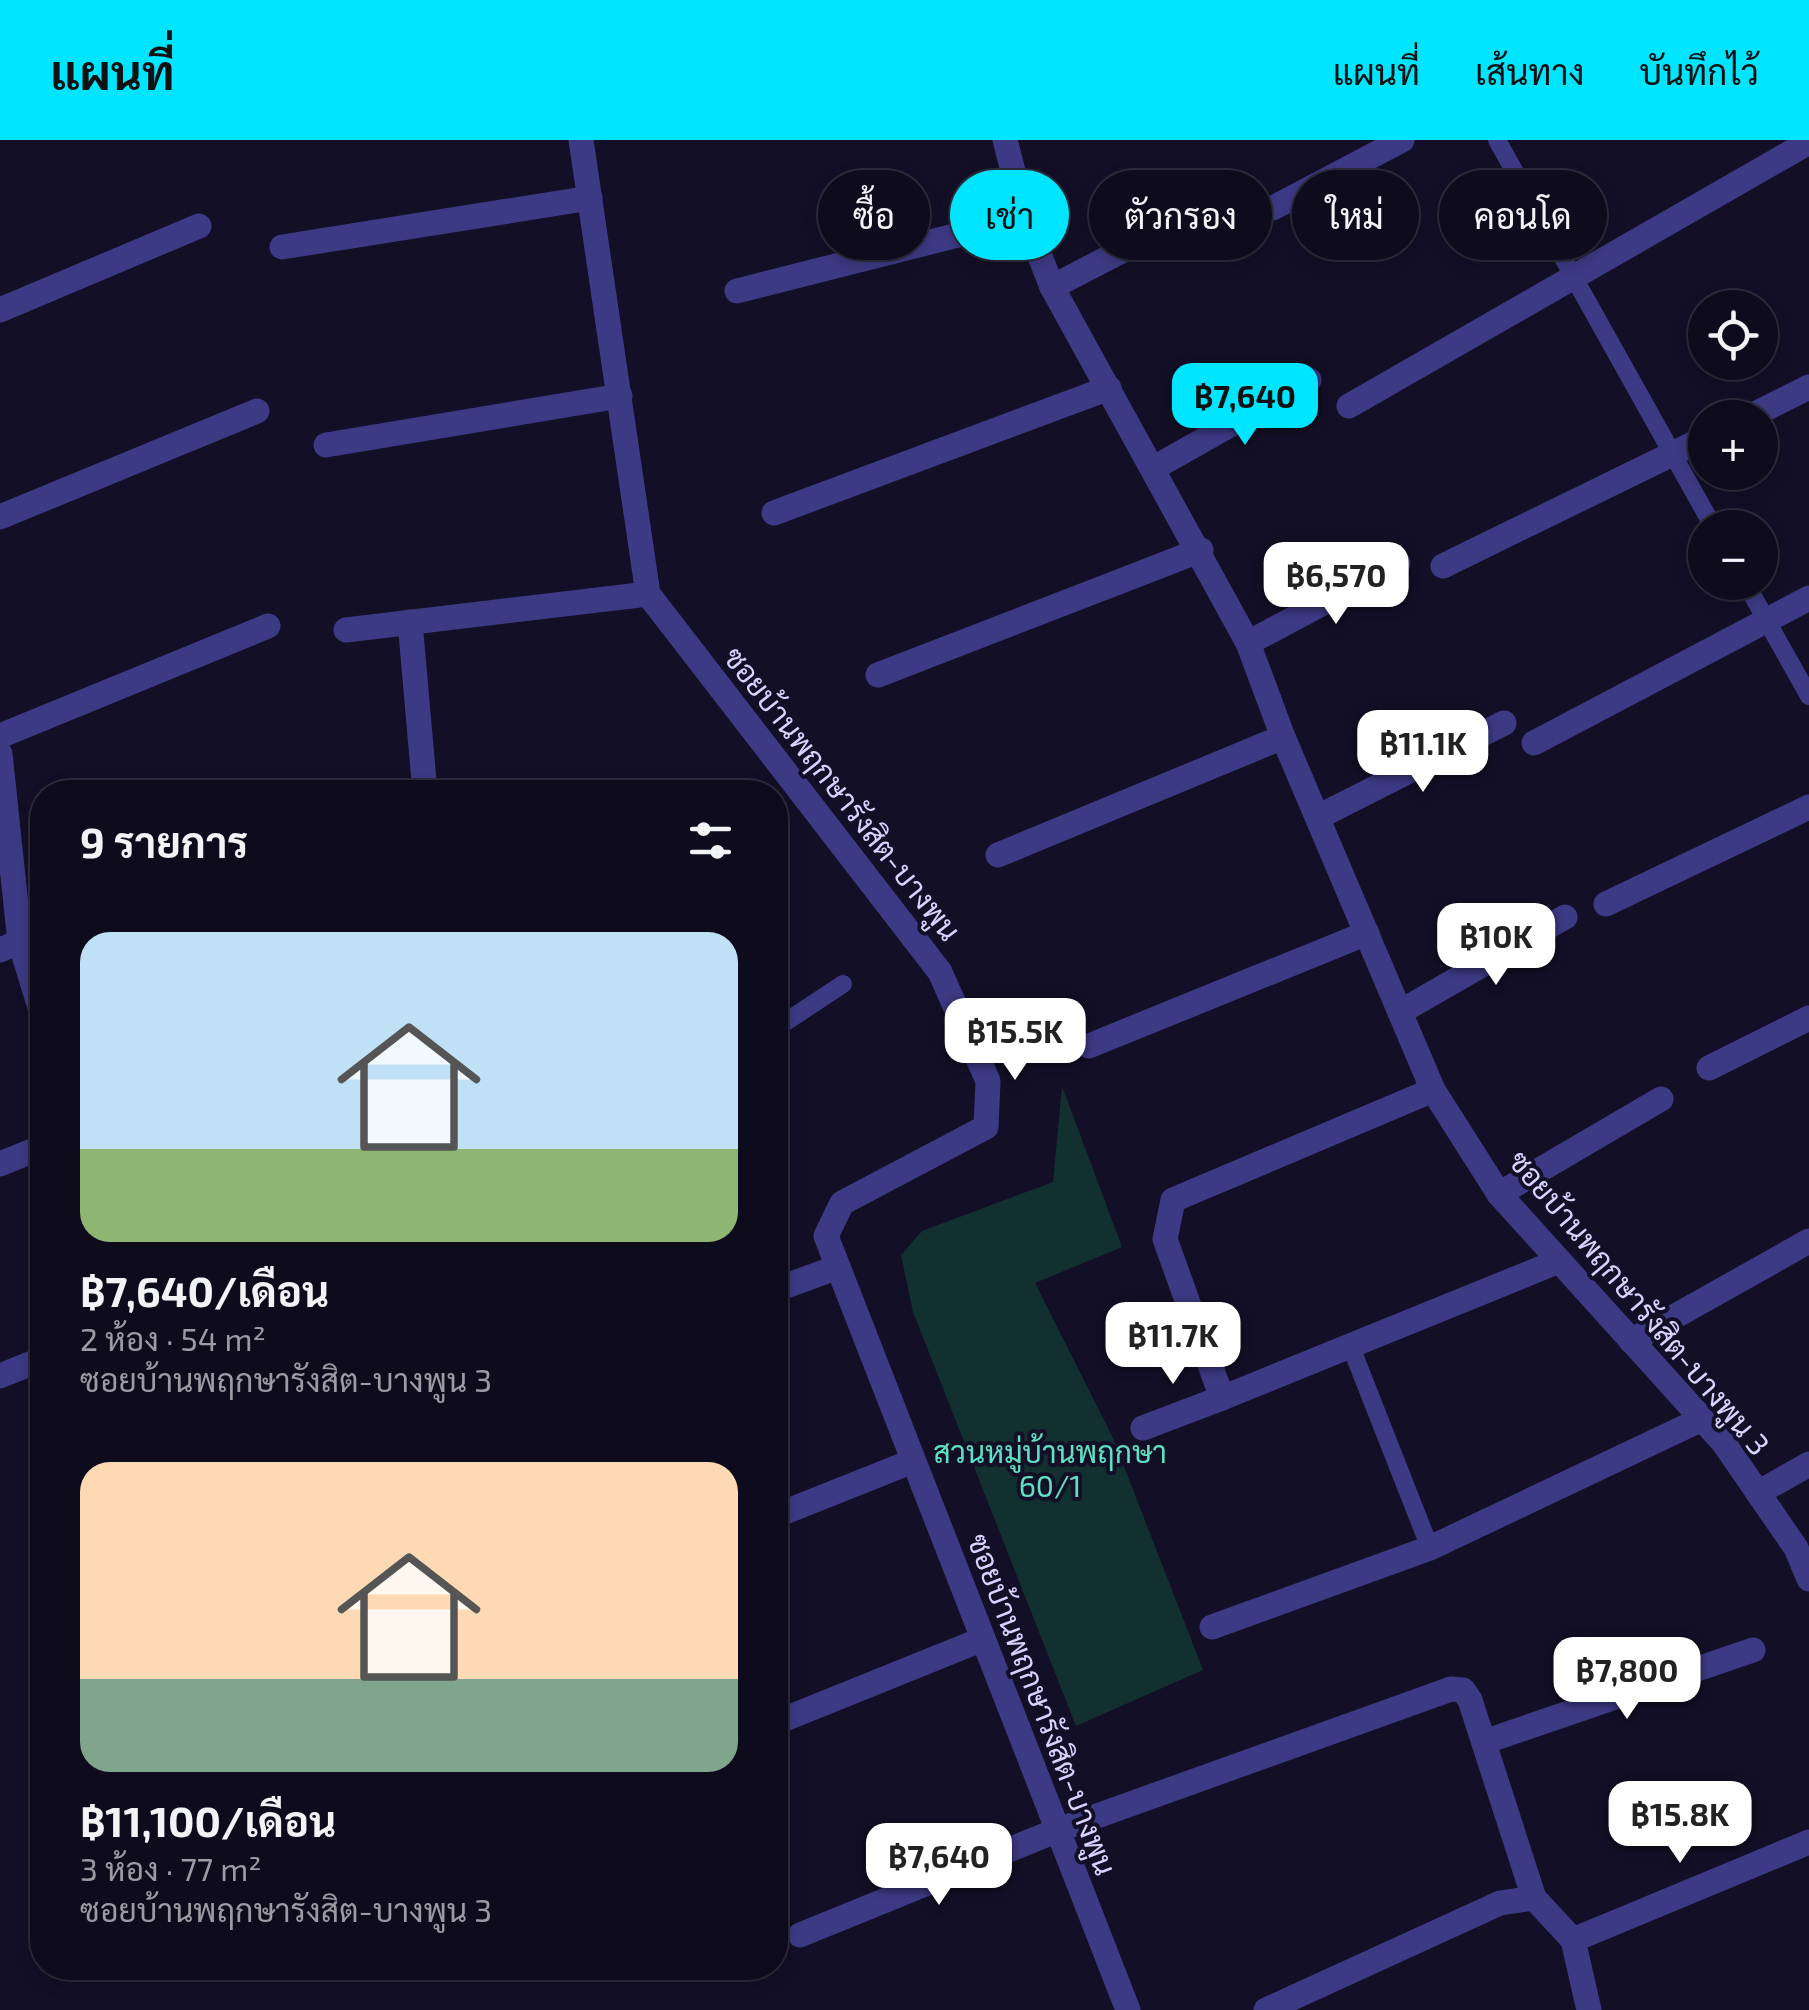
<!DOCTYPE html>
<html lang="th">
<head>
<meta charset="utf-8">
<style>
  :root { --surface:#0e0b1c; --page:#1c1929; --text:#f1f3f6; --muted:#9b9ba3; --line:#2e2b3b; --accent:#00e5ff }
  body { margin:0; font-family:"Exo 2",Sarabun,sans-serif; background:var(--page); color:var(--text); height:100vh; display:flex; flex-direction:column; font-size:38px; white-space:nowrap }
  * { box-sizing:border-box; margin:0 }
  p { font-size:32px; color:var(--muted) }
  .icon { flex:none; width:55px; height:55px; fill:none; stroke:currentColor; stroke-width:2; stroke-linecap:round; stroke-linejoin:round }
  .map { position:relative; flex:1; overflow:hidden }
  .details { position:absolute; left:30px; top:640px; width:758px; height:1200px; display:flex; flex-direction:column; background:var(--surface); border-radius:40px; box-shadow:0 5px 15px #0003,0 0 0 2px var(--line) }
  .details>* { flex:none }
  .top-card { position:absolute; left:818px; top:30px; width:840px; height:90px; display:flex; gap:20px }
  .controls { position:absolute; left:1688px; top:150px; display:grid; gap:20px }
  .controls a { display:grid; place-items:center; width:90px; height:90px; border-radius:50%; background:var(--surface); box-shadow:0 5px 15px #0003,0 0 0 2px var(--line); font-size:50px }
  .price { position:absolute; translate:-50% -85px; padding:0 22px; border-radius:20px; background:#fff; color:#222; font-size:32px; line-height:65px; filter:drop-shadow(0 2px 5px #0008) }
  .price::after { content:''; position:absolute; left:50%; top:60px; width:30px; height:22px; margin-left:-15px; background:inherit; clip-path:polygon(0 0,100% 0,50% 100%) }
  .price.current { background:var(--accent); color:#111 }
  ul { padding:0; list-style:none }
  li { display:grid; align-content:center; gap:20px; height:530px; padding:0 50px }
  li span { display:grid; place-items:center; height:310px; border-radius:30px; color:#555 }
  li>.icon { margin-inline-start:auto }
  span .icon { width:180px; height:180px; fill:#fffc; stroke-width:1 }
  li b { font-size:42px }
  h2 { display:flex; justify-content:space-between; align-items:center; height:120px; padding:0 50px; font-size:42px }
  .tag { padding:0 35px; border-radius:45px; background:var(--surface); box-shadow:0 5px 15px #0003,0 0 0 2px var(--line); font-size:35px; line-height:90px }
  .tag.current { background:var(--accent); color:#111 }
  header { display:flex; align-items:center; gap:60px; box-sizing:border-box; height:140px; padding:0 50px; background:var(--accent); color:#111 }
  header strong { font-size:48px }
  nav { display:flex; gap:55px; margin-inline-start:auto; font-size:35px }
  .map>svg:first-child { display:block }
  .green { fill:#12302f }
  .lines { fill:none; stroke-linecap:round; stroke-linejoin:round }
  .lane { stroke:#3d3a85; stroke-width:18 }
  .street { stroke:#3d3a85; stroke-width:25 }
  .labels { text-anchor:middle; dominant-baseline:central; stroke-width:8; stroke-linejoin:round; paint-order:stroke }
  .street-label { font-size:30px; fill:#d9d4ff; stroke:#130f26 }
  .park-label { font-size:30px; fill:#5fe0c0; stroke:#130f26 }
</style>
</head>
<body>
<header>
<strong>แผนที่</strong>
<nav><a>แผนที่</a><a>เส้นทาง</a><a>บันทึกไว้</a></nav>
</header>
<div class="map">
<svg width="1809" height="1870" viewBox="0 0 1809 1870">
  <rect width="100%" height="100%" fill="#130f26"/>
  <!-- green -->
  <path class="green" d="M 1062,946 L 1122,1107 L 1035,1143 L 1113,1298 L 1203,1530 L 1076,1586 L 913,1172 L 901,1115 L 922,1091 L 1053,1042 Z"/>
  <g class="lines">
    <!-- lane -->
    <g class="lane">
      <path d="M 1497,0 L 1714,388"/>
      <path d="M 1745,442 L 1809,556"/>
      <path d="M 775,889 L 843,844"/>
      <path d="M 1351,1207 L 1430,1408"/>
    </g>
    <!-- street -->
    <g class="street">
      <path d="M 581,0 L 648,454 L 940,832 L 988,941 L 986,987 L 842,1063 L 826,1096 L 1128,1870"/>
      <path d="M 1005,0 L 1025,78 L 1052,147 L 1248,503 L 1283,597 L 1433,950 L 1499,1054 L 1723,1302 L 1796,1408 L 1809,1439"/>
      <path d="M 1273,68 L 1402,0"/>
      <path d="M 282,107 L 590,58"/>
      <path d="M 1052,147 L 1222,59"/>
      <path d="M 737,151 L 1025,78"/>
      <path d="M 0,170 L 199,86"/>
      <path d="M 1349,266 L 1809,2"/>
      <path d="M 1747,278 L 1809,247"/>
      <path d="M 326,305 L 620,256"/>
      <path d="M 1154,328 L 1309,240"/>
      <path d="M 774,373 L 1109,248"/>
      <path d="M 0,377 L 257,271"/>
      <path d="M 1443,426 L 1705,298"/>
      <path d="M 410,482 L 425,652"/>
      <path d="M 346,490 L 648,454"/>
      <path d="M 1248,503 L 1398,423"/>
      <path d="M 878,535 L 1201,410"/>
      <path d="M 0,596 L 268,486"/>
      <path d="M 1534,603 L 1809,458"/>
      <path d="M 0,614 L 20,802 L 42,874"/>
      <path d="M 1318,677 L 1504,583"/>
      <path d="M 998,715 L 1283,597"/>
      <path d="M 1606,764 L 1809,667"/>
      <path d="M 0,810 L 42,792"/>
      <path d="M 1400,872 L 1565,777"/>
      <path d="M 1089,906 L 1367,793"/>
      <path d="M 1709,928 L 1809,878"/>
      <path d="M 1433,950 L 1173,1060 L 1165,1099 L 1222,1258 L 1559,1121"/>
      <path d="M 0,1024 L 42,1007"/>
      <path d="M 1499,1054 L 1661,959"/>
      <path d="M 775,1150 L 838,1127"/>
      <path d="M 1631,1201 L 1809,1101"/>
      <path d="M 0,1236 L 42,1219"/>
      <path d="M 1143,1288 L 1222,1258"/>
      <path d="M 1758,1353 L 1809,1324"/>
      <path d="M 775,1376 L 913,1321"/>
      <path d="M 1212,1487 L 1430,1408 L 1702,1279"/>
      <path d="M 775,1583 L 983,1499"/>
      <path d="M 1484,1602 L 1753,1510"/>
      <path d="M 800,1795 L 1058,1690 L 1451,1549 L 1463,1550 L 1470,1560 L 1534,1758"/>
      <path d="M 1573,1800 L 1809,1702"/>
      <path d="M 1266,1870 L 1500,1763 L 1534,1758 L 1573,1800 L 1589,1870"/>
    </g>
  </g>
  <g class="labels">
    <!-- street labels -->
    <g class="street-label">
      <text transform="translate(843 653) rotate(52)">ซอยบ้านพฤกษารังสิต-บางพูน</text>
      <text transform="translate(1640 1162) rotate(50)">ซอยบ้านพฤกษารังสิต-บางพูน 3</text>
      <text transform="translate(1043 1564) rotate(69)">ซอยบ้านพฤกษารังสิต-บางพูน</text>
    </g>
    <!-- park labels -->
    <g class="park-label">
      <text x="1050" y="1311">สวนหมู่บ้านพฤกษา<tspan x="1050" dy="34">60/1</tspan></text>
    </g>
  </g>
</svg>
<div class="controls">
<a><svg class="icon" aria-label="locate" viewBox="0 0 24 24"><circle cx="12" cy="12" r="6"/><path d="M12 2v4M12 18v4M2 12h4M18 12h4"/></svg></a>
<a>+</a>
<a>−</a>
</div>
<b class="price current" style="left:1245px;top:308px">฿7,640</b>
<b class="price" style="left:1336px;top:487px">฿6,570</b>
<b class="price" style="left:1423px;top:655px">฿11.1K</b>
<b class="price" style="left:1496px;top:848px">฿10K</b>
<b class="price" style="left:1015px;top:943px">฿15.5K</b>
<b class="price" style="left:1173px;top:1247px">฿11.7K</b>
<b class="price" style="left:1627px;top:1582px">฿7,800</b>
<b class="price" style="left:1680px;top:1726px">฿15.8K</b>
<b class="price" style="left:939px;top:1768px">฿7,640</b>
<div class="top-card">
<a class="tag">ซื้อ</a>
<a class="tag current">เช่า</a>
<a class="tag">ตัวกรอง</a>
<a class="tag">ใหม่</a>
<a class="tag">คอนโด</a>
</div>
<section class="details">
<h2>9 รายการ<svg class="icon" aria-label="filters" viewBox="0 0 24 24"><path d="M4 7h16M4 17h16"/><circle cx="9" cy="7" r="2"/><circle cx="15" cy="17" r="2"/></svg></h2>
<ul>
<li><span style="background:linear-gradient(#bfe0f5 70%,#8fb573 0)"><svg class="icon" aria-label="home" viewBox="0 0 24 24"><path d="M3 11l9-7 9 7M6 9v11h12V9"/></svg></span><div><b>฿7,640/เดือน</b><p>2 ห้อง · 54 m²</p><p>ซอยบ้านพฤกษารังสิต-บางพูน 3</p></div></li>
<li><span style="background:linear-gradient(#ffd9b3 70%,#7fa58c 0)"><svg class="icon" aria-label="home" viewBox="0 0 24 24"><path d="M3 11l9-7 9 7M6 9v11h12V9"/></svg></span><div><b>฿11,100/เดือน</b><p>3 ห้อง · 77 m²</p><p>ซอยบ้านพฤกษารังสิต-บางพูน 3</p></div></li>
</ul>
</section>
</div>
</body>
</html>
